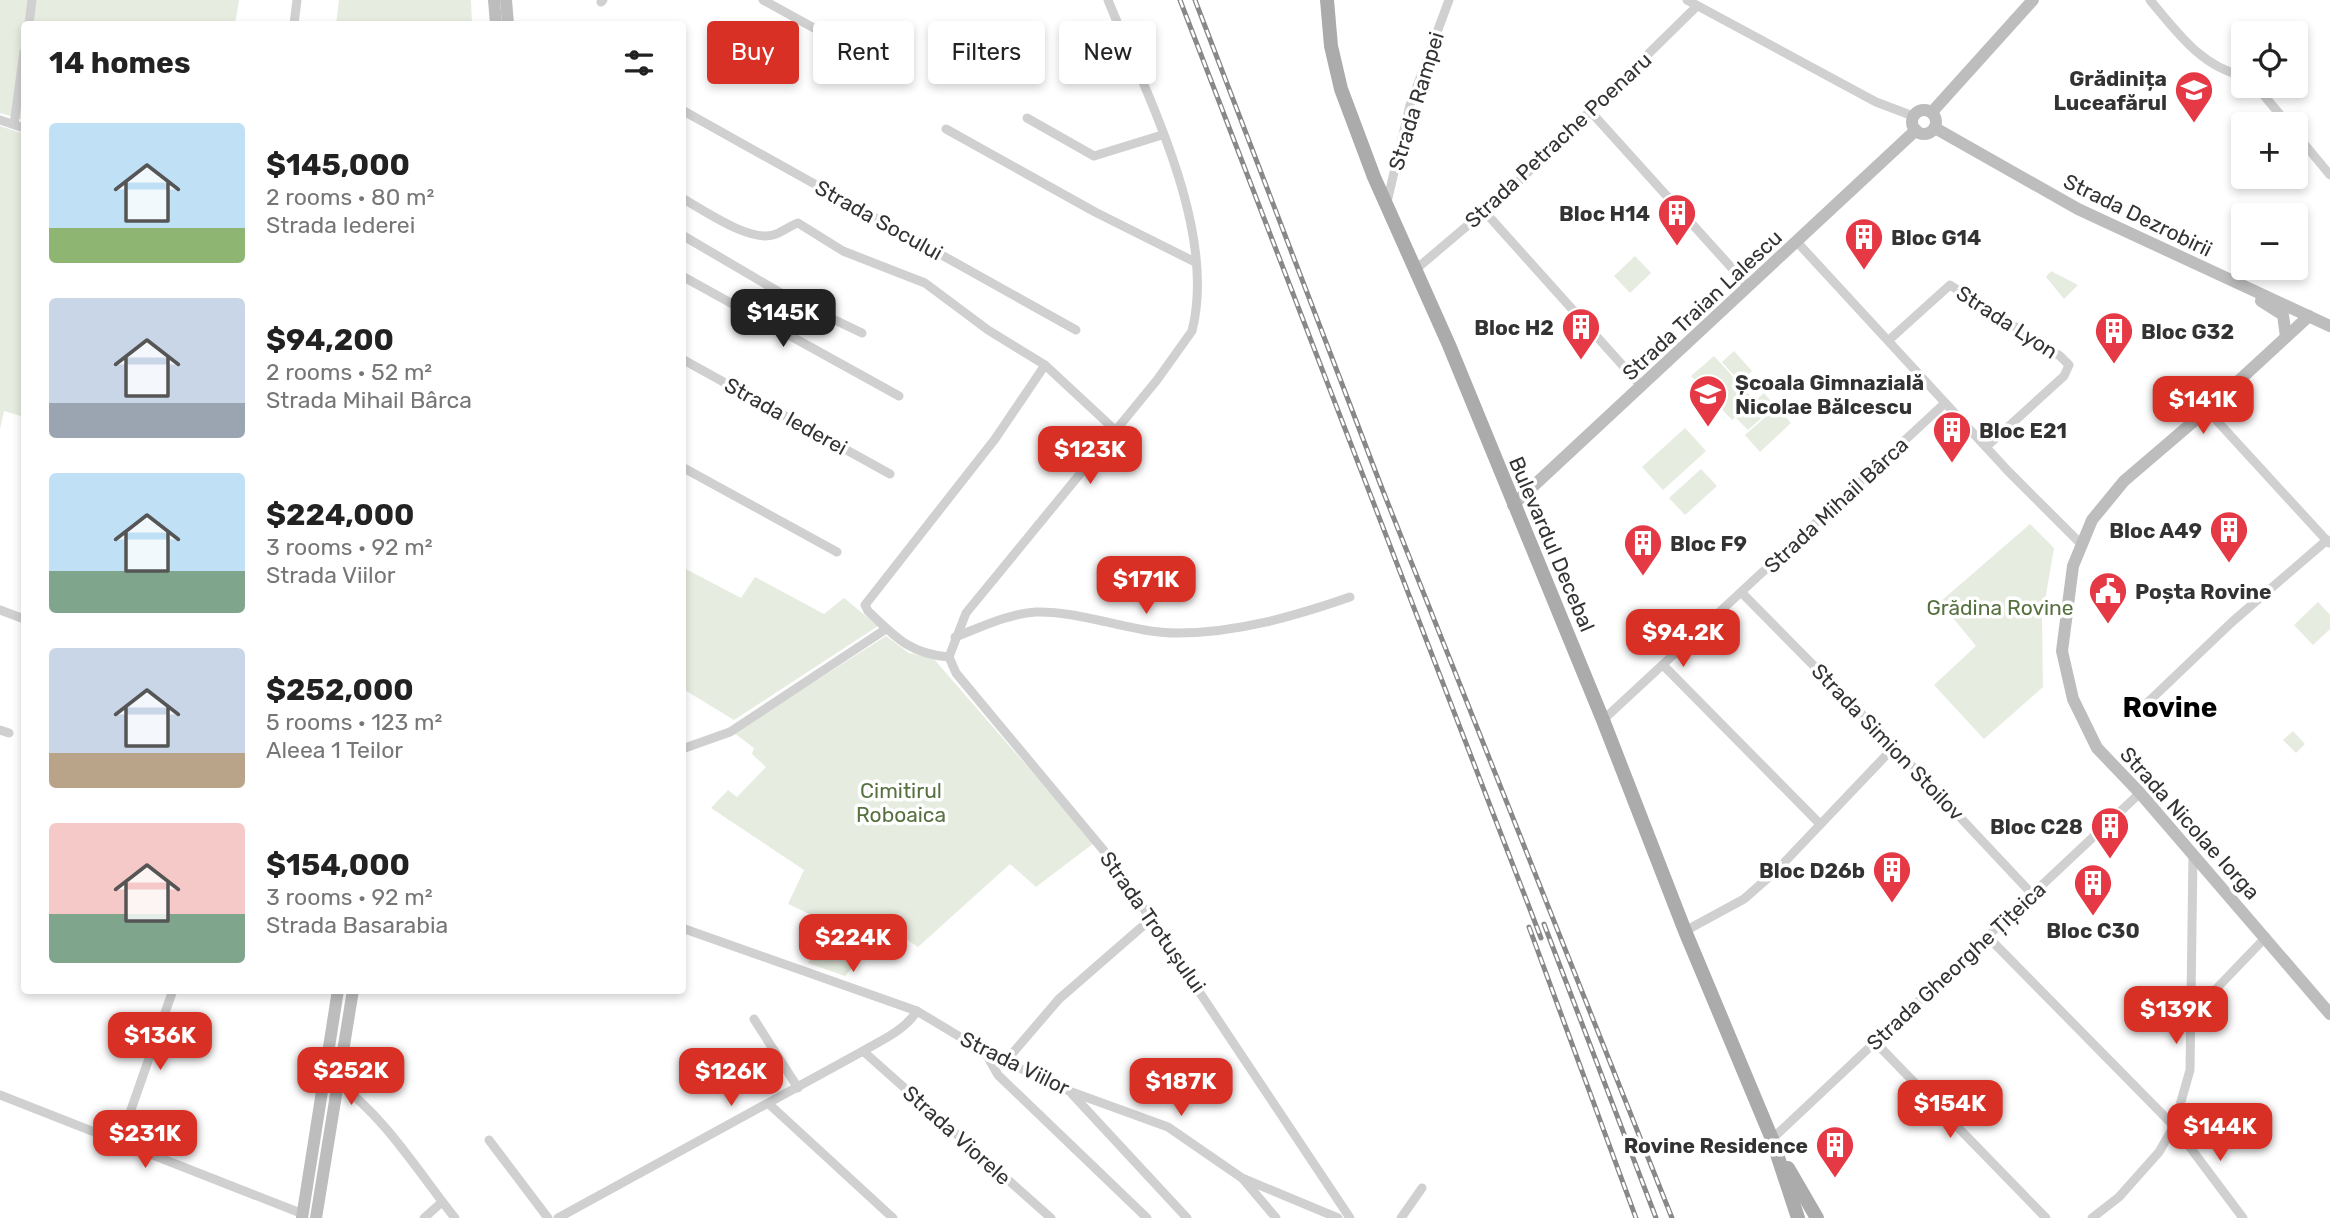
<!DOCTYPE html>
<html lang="en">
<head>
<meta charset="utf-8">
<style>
  :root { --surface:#fff; --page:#f6f6f6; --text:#222; --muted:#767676; --accent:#d93025 }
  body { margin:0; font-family:Rubik,sans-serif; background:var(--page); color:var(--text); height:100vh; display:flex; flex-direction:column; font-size:26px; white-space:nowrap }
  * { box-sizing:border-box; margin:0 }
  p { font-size:23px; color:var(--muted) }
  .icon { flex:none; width:38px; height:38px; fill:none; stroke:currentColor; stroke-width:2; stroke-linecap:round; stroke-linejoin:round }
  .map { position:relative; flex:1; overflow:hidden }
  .side { position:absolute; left:21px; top:21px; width:665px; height:973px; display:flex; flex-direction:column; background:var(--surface); border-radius:7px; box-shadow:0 4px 10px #0003 }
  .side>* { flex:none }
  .banner { position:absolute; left:707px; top:21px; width:665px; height:63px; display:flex; gap:14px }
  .controls { position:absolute; left:2231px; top:21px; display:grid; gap:14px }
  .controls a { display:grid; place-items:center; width:77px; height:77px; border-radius:7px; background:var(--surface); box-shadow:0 4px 10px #0003; font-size:35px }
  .price { position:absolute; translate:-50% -60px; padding:0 16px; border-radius:14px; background:var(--accent); color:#fff; font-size:23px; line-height:46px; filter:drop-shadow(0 2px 4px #0008) }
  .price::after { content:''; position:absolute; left:50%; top:42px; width:21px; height:16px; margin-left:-10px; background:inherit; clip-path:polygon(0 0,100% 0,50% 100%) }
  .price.selected { background:#222; color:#fff }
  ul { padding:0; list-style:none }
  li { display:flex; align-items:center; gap:21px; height:175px; padding:0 28px }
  li span { display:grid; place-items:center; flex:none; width:196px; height:140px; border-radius:7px; color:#555 }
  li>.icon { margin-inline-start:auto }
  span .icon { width:84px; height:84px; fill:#fffc; stroke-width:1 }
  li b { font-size:30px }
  h2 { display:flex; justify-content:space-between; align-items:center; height:84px; padding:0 28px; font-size:30px }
  .pill { padding:0 24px; border-radius:7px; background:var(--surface); box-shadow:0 4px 10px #0003; font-size:24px; line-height:63px }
  .pill.selected { background:var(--accent); color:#fff }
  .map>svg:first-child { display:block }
  .green { fill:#e6ecdf }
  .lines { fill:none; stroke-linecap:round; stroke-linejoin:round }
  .street { stroke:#d0d0d0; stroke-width:9 }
  .secondary { stroke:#bdbdbd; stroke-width:12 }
  .primary { stroke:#ababab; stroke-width:14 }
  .rail-casing { stroke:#888; stroke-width:5 }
  .rail { stroke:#fff; stroke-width:2.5; stroke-dasharray:8; stroke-linecap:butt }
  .labels { text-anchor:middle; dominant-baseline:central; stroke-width:7; stroke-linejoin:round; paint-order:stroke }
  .poi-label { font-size:21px; font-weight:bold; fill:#333; stroke:#fff; text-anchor:end }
  .street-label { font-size:21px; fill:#333; stroke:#fff }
  .park-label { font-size:21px; fill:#56703f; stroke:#fff }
  .district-label { font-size:28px; font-weight:bold; fill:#000; stroke:#fff }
</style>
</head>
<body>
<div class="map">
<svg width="2330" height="1218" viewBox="0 0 2330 1218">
  <rect width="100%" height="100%" fill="#fff"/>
  <!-- green -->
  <g class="green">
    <path d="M 0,0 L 239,0 L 235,24 L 24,24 L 24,120 L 0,113 Z"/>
    <path d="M 339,0 L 471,0 L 472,24 L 336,24 Z"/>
    <path d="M 0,126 L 24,134 L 24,417 L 4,411 L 0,429 Z"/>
    <path d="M 1635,256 L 1651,273 L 1630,293 L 1614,276 Z"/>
    <path d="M 2051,271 L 2078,285 L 2064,299 L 2046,277 Z"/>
    <path d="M 1734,351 L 1752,371 L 1740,382 L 1722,362 Z"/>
    <path d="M 1714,356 L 1754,400 L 1732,420 L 1691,376 Z"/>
    <path d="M 1764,393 L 1775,406 L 1748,430 L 1736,418 Z"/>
    <path d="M 1777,407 L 1791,423 L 1760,452 L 1745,435 Z"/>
    <path d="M 1685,428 L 1706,451 L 1663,490 L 1642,467 Z"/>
    <path d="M 1701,469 L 1717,486 L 1685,515 L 1669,498 Z"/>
    <path d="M 2030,524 L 2054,548 L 2042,618 L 2043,687 L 1984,739 L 1934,685 L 1976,646 L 1940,602 Z"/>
    <path d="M 682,567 L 741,598 L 755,577 L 824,614 L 844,598 L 878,626 L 734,720 L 683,689 Z"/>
    <path d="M 2318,602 L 2330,615 L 2330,629 L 2313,645 L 2294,625 Z"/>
    <path d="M 886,636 L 909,653 L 933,658 L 1094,843 L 1036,887 L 1010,864 L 918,947 L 888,927 L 845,976 L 808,963 L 830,930 L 809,914 L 788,904 L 804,870 L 711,808 L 728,790 L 737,797 L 766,767 L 752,754 L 754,748 L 734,733 Z"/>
    <path d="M 2293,731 L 2305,744 L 2296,753 L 2283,740 Z"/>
  </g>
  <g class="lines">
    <!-- street -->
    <g class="street">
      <path d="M 763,0 L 863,55"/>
      <path d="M 1108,0 C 1146,94 1218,229 1192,331 L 1157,380 L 966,613 L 949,657 L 956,673 L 1110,858 L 1350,1218"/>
      <path d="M 1687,0 L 1876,102 L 1913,116"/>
      <path d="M 2150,0 C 2176,31 2202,68 2244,76"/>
      <path d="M 601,2 L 603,0"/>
      <path d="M 29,24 L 32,0"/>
      <path d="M 294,24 L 297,0"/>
      <path d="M 2256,86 L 2288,124"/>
      <path d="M 682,110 L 1076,330"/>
      <path d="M 1591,112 L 1749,287"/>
      <path d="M 1027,118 L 1094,156 L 1162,135"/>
      <path d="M 0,120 L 24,128"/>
      <path d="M 14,124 L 24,52"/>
      <path d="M 946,129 L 1095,212 L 1195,262"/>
      <path d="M 2296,134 L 2330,175"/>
      <path d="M 682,198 C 703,210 749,242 773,235 C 781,233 789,226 798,223 L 843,251 L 925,283 L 988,330 L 1045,365"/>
      <path d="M 1387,202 L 1410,105 L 1449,0"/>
      <path d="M 1485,212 L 1642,387"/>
      <path d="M 682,235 L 791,299 L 862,333"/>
      <path d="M 1797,242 L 2008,471 L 2081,544"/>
      <path d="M 1415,270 L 1513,187 L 1697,6"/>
      <path d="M 682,276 L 899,396"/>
      <path d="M 1889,340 L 1950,285 L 2060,356 L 2069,365 L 2064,376 L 1986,447"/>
      <path d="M 682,359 L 890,474"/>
      <path d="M 2207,410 L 2329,543"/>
      <path d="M 682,467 L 837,552"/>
      <path d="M 1742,593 L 1894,747 L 2032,894"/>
      <path d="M 0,610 L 24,619"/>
      <path d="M 955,637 C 979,628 1010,613 1036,612 C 1084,611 1130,633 1178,633 C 1237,633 1295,616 1350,597"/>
      <path d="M 949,657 C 910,654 895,637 868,611 L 865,605 L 995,439 L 1045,365 L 1115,430"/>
      <path d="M 1664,666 L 1820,824"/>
      <path d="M 2145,705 L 2232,622 L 2327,540"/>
      <path d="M 1603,720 L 1945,403"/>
      <path d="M 0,730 L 9,733"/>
      <path d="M 682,749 L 730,732 L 886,629"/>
      <path d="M 682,928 L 917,1011 L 985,1052 L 1069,1091 L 1168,1127 L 1242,1178 L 1338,1218"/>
      <path d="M 1685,931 L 1744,899 L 1777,870 L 1894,747"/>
      <path d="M 1987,936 L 2174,1126 L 2243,1218"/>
      <path d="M 2192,1014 L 2266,937"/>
      <path d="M 754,1019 L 798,1088"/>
      <path d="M 1875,1042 L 2046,1218"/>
      <path d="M 863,1051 L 1051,1218"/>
      <path d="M 985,1052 L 998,1075 L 1147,1218"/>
      <path d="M 1005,1062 L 1059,999 L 1152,918"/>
      <path d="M 338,1083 C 385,1117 419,1173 455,1218"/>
      <path d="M 1072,1094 L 1187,1218"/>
      <path d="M 0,1095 L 303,1214"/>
      <path d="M 770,1105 L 893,1218"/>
      <path d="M 1772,1139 L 2140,793"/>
      <path d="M 489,1140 L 548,1218"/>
      <path d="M 119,1144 L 173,990"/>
      <path d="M 1243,1179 L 1276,1218"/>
      <path d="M 424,1218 L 442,1202"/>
      <path d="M 558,1218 L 863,1051 C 882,1040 905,1030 917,1011"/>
      <path d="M 1401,1218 L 1422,1188"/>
      <path d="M 2092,1218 L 2119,1197 L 2159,1152 L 2174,1126 L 2190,1070 L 2193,855"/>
    </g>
    <!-- secondary -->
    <g class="secondary">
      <path d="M 494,0 L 496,24"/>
      <path d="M 506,0 L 508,24"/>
      <circle cx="1924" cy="122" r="12"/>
      <path d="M 1932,112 L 2033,0"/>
      <path d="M 1935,128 L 2078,209 L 2330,326"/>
      <path d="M 2261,301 L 2283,315 L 2286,337"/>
      <path d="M 2309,316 L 2207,410 L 2124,481 L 2092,520 L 2073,566 L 2062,651 L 2073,699 L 2097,748 L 2140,793 L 2330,1014"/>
      <path d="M 1513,505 L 1916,130"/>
      <path d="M 302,1218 L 338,990"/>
      <path d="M 316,1218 L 353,990"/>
    </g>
    <!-- primary -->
    <g class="primary">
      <path d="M 1327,0 L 1331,46 L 1341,89 L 1374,177 L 1449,345 L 1603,720 L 1685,931 L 1772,1139 L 1798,1218"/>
      <path d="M 1788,1168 L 1817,1218"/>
    </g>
    <!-- rail casing -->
    <g class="rail-casing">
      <g id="rail">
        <path d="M 1180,0 L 1541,938"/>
        <path d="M 1195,0 L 1383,491 L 1672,1218"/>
        <path d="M 1544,924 L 1656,1218"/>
        <path d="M 1529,927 L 1636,1218"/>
      </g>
    </g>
    <!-- rail -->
    <use href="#rail" class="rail"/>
  </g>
  <!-- icons -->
  <defs>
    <g id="school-pin" transform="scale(2.0125)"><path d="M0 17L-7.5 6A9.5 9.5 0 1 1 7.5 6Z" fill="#e63946" stroke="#fff"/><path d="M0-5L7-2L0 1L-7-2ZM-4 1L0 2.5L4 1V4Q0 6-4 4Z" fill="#fff"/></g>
    <g id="building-pin" transform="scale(2.0125)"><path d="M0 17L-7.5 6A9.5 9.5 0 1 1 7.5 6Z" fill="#e63946" stroke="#fff"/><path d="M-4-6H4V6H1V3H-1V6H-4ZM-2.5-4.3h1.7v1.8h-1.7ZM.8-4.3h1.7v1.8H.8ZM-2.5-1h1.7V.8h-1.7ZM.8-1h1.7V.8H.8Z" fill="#fff"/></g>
    <g id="civic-pin" transform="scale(2.0125)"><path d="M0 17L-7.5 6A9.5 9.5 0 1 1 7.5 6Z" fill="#e63946" stroke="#fff"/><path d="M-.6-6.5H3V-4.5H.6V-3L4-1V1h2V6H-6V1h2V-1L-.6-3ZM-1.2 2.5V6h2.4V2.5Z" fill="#fff"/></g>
  </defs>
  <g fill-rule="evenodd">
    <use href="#school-pin" x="2194" y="90"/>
    <use href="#building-pin" x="1677" y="213"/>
    <use href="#building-pin" x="1864" y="237"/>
    <use href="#building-pin" x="1581" y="327"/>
    <use href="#building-pin" x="2114" y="331"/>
    <use href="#school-pin" x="1708" y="394"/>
    <use href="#building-pin" x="1952" y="430"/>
    <use href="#building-pin" x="2229" y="530"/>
    <use href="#building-pin" x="1643" y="543"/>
    <use href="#civic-pin" x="2108" y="591"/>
    <use href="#building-pin" x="2110" y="826"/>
    <use href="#building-pin" x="1892" y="870"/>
    <use href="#building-pin" x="2093" y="883"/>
    <use href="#building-pin" x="1835" y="1145"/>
  </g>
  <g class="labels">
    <!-- poi labels -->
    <g class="poi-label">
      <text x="2167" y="78">Grădinița<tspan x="2167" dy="24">Luceafărul</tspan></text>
      <text x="1650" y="213">Bloc H14</text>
      <text x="1891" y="237" text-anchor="start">Bloc G14</text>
      <text x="1554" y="327">Bloc H2</text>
      <text x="2141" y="331" text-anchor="start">Bloc G32</text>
      <text x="1735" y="382" text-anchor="start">Școala Gimnazială<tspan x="1735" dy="24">Nicolae Bălcescu</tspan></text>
      <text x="1979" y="430" text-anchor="start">Bloc E21</text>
      <text x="2202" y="530">Bloc A49</text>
      <text x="1670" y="543" text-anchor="start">Bloc F9</text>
      <text x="2135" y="591" text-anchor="start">Poșta Rovine</text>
      <text x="2083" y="826">Bloc C28</text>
      <text x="1865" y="870">Bloc D26b</text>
      <text x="2093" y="930" text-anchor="middle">Bloc C30</text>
      <text x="1808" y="1145">Rovine Residence</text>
    </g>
    <!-- street labels -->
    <g class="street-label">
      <text transform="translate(1416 101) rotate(-73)">Strada Rampei</text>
      <text transform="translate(1558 140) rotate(-43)">Strada Petrache Poenaru</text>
      <text transform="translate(2138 215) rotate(26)">Strada Dezrobirii</text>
      <text transform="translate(879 220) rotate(29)">Strada Socului</text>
      <text transform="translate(1702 305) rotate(-43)">Strada Traian Lalescu</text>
      <text transform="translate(2007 322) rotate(33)">Strada Lyon</text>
      <text transform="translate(786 416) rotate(29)">Strada Iederei</text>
      <text transform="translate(1836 505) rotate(-43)">Strada Mihail Bârca</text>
      <text transform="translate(1552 544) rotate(67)">Bulevardul Decebal</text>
      <text transform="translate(1888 742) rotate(46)">Strada Simion Stoilov</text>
      <text transform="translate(2190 823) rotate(48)">Strada Nicolae Iorga</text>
      <text transform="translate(1153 922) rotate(55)">Strada Trotușului</text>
      <text transform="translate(1956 966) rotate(-43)">Strada Gheorghe Țițeica</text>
      <text transform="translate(1015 1063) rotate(26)">Strada Viilor</text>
      <text transform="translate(957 1135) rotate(42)">Strada Viorele</text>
    </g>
    <!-- park labels -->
    <g class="park-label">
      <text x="2000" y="607">Grădina Rovine</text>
      <text x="901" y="790">Cimitirul<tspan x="901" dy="24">Roboaica</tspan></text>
    </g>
    <!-- district labels -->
    <g class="district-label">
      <text x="2170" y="707">Rovine</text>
    </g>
  </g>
</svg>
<div class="controls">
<a><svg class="icon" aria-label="locate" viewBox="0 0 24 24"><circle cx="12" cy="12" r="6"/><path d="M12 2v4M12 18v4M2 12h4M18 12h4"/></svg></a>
<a>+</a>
<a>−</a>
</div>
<b class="price selected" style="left:783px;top:349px">$145K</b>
<b class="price" style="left:2203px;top:436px">$141K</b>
<b class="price" style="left:1090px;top:486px">$123K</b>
<b class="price" style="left:1146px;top:616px">$171K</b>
<b class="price" style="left:1683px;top:669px">$94.2K</b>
<b class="price" style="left:853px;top:974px">$224K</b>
<b class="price" style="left:2176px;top:1046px">$139K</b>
<b class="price" style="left:160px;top:1072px">$136K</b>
<b class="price" style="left:351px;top:1107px">$252K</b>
<b class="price" style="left:731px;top:1108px">$126K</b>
<b class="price" style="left:1181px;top:1118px">$187K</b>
<b class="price" style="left:1950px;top:1140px">$154K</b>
<b class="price" style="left:2220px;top:1163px">$144K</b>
<b class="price" style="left:145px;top:1170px">$231K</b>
<div class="banner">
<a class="pill selected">Buy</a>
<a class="pill">Rent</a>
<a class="pill">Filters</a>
<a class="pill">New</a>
</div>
<section class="side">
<h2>14 homes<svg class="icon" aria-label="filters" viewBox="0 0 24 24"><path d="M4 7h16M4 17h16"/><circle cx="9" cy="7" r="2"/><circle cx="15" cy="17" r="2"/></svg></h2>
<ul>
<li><span style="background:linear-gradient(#bfe0f5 75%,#8fb573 0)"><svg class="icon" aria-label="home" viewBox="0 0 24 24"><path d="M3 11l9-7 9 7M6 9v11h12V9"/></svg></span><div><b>$145,000</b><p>2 rooms · 80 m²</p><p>Strada Iederei</p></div></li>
<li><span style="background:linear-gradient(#c9d6e8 75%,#9aa5b1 0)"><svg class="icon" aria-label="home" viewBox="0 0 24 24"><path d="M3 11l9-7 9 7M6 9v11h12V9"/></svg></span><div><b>$94,200</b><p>2 rooms · 52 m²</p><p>Strada Mihail Bârca</p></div></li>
<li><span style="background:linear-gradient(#bfe0f5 70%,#7fa58c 0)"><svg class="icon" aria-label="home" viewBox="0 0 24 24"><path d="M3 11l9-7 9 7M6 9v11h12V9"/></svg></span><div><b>$224,000</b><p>3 rooms · 92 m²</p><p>Strada Viilor</p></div></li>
<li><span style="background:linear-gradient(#c9d6e8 75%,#b9a48a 0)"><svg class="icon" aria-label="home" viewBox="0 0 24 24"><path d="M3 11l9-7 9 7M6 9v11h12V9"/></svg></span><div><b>$252,000</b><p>5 rooms · 123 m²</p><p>Aleea 1 Teilor</p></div></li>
<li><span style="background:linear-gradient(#f6c9c9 65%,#7fa58c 0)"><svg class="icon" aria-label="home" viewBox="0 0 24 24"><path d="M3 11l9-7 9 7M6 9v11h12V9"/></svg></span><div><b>$154,000</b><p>3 rooms · 92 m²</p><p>Strada Basarabia</p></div></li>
</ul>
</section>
</div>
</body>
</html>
